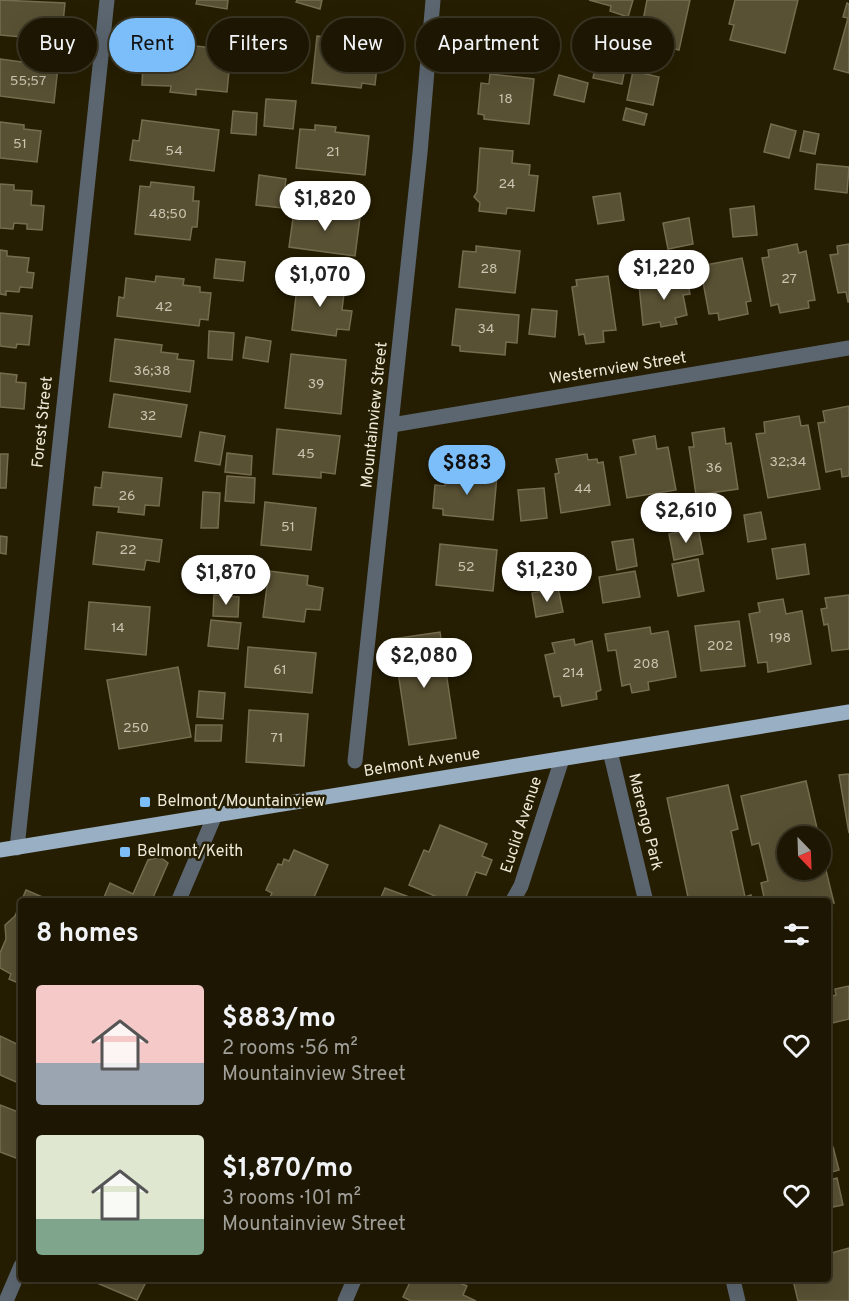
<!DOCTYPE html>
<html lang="en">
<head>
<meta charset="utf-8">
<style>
  :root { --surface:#1c1602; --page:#292311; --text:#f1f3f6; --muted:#a09f99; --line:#3a3524; --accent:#7cbef9 }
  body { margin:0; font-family:Overpass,sans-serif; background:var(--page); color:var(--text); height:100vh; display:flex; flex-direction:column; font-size:22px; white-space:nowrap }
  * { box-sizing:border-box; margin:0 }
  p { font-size:20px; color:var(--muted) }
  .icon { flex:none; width:33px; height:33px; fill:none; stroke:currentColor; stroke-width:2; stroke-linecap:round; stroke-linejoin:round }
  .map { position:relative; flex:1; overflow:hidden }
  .details { position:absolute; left:18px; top:898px; width:813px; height:384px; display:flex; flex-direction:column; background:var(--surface); border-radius:6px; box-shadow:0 6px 24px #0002,0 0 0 2px var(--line) }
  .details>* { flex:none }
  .guide { position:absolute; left:18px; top:18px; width:813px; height:54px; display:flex; gap:12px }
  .needle { width:39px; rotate:157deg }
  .buttons { position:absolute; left:777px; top:826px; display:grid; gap:12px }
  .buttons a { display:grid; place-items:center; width:54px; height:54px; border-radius:50%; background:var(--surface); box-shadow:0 6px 24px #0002,0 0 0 2px var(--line); font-size:30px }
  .price { position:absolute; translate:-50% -51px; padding:0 14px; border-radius:21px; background:#fff; color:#222; font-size:20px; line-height:39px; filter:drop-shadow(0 2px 3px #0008) }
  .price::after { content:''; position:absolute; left:50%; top:36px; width:18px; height:14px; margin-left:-9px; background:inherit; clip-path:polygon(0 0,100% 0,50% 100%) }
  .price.on { background:var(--accent); color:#111 }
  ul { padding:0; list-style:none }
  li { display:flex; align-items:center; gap:18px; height:150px; padding:0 18px }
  li span { display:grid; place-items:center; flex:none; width:168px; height:120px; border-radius:6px; color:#555 }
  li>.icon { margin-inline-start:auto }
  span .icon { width:72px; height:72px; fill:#fffc; stroke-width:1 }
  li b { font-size:26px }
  h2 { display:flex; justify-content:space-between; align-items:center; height:72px; padding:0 18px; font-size:26px }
  .chip { padding:0 21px; border-radius:27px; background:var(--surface); box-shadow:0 6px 24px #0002,0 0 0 2px var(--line); font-size:21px; line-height:54px }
  .chip.on { background:var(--accent); color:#111 }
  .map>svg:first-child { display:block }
  .building { fill:#595134; stroke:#766d4f; stroke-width:1.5 }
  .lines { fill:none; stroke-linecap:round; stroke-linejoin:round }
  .street { stroke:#5c6670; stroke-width:15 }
  .primary { stroke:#99afc4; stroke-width:15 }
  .poi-dot { fill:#7cbef9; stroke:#261e02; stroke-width:2 }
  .labels { text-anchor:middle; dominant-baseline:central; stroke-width:5; stroke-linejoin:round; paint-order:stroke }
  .number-label { font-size:14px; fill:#cac4b0 }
  .street-label { font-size:16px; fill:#efead9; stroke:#261e02 }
  .poi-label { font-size:16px; fill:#efead9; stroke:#261e02; text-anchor:start }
</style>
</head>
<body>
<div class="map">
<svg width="849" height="1301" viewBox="0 0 849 1301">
  <rect width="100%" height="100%" fill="#261e02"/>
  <!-- building -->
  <g class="building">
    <path d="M 0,0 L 65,3 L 62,32 L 44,30 L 43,39 L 0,35 Z"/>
    <path d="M 197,0 L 228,0 L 227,9 L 196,4 Z"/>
    <path d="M 297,0 L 322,0 L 320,9 L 296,2 Z"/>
    <path d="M 589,0 L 633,0 L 628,17 L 610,11 L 611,6 Z"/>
    <path d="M 647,0 L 690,0 L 679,50 L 663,46 L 664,41 L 640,36 Z"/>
    <path d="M 735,0 L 798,0 L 785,53 L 730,40 L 734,25 L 729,24 Z"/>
    <path d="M 847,3 L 849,4 L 849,73 L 834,69 L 848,18 L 843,17 Z"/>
    <path d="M 497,21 L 529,25 L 525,53 L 493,48 Z"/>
    <path d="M 317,36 L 368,41 L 368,47 L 379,48 L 375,85 L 362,83 L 361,88 L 312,83 Z"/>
    <path d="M 149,41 L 223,49 L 222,61 L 230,61 L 227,92 L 196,89 L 196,95 L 170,92 L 171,86 L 142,85 L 143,63 L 148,63 Z"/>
    <path d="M 600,47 L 628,53 L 622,84 L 593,78 Z"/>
    <path d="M 0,59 L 58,67 L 54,103 L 0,96 Z"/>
    <path d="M 633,71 L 659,77 L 653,105 L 627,100 Z"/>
    <path d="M 490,74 L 534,79 L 529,124 L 484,119 L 484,115 L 478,114 L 481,83 L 489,84 Z"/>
    <path d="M 559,75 L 588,83 L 584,102 L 554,95 Z"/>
    <path d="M 266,99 L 296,101 L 293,129 L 264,126 Z"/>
    <path d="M 626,108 L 647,114 L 644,125 L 623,120 Z"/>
    <path d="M 233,111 L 257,113 L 256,135 L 231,133 Z"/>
    <path d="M 142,120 L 219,130 L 214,171 L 130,160 L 133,140 L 139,141 Z"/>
    <path d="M 0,122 L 24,125 L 24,129 L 41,131 L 37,162 L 0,158 Z"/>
    <path d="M 771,124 L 796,131 L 789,158 L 764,152 Z"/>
    <path d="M 315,125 L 336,127 L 335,132 L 369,136 L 365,175 L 296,168 L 300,129 L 315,130 Z"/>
    <path d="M 804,131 L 819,134 L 815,154 L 800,151 Z"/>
    <path d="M 480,148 L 513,151 L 512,163 L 530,165 L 529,175 L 538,176 L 534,211 L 507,208 L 506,214 L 479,211 L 480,203 L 474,197 L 477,192 Z"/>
    <path d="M 817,164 L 849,167 L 847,193 L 815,189 Z"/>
    <path d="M 259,175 L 286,179 L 282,208 L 256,205 Z"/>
    <path d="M 151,182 L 194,187 L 193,201 L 199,201 L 197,227 L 192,227 L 190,240 L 135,234 L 140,186 L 150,187 Z"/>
    <path d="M 0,184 L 14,185 L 14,190 L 32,191 L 31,205 L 44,206 L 42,230 L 27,229 L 27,224 L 14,223 L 13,229 L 0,228 Z"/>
    <path d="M 620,193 L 624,220 L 598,224 L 593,197 Z"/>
    <path d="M 754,206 L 757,235 L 733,237 L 730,209 Z"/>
    <path d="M 308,207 L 336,210 L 335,215 L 360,218 L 355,256 L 289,247 L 294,211 L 307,213 Z"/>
    <path d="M 689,218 L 693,244 L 668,249 L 663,223 Z"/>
    <path d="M 797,244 L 799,253 L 806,251 L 815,300 L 808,301 L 809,308 L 780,313 L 778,304 L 771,306 L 762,258 L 769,257 L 768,250 Z"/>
    <path d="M 849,244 L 849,302 L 848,302 L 846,292 L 838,293 L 830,255 L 838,254 L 837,246 Z"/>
    <path d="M 476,246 L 520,251 L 515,293 L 459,287 L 463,251 L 476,252 Z"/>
    <path d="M 0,250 L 7,251 L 7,256 L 29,258 L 27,272 L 34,273 L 32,288 L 20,287 L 19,292 L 6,291 L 6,295 L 0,294 Z"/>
    <path d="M 742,258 L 751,301 L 746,302 L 748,314 L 719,320 L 718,313 L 709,314 L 700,266 Z"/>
    <path d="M 216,259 L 245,262 L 243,281 L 214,278 Z"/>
    <path d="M 156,276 L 184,279 L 183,285 L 200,287 L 200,292 L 211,293 L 208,320 L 200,319 L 199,326 L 117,316 L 119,297 L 124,298 L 126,278 L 155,282 Z"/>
    <path d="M 608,276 L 616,330 L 603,331 L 604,342 L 586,344 L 584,334 L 579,335 L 572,287 L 577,286 L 576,280 Z"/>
    <path d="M 687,277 L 690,294 L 683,295 L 687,315 L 675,318 L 677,324 L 661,327 L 660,322 L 643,325 L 639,285 Z"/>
    <path d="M 298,279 L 345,285 L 342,310 L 352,311 L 349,330 L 337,329 L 336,336 L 292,330 Z"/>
    <path d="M 456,309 L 519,315 L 517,343 L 506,342 L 505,355 L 460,351 L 460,346 L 452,345 Z"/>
    <path d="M 532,309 L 557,311 L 555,337 L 529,334 Z"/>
    <path d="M 0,313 L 32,316 L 29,345 L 17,344 L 16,348 L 0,346 Z"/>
    <path d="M 209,331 L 234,333 L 232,360 L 208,358 Z"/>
    <path d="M 246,337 L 271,341 L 268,362 L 243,358 Z"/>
    <path d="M 115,339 L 162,345 L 161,352 L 178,354 L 177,359 L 194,361 L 190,392 L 110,381 Z"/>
    <path d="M 291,354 L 346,360 L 341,414 L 285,408 Z"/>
    <path d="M 0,373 L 17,375 L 16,382 L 26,383 L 24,409 L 0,407 Z"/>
    <path d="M 114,394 L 187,405 L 181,437 L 109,427 Z"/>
    <path d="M 849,406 L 849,476 L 842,477 L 841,469 L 826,472 L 818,423 L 825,422 L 823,411 Z"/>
    <path d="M 799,416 L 801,426 L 808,425 L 820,489 L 768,498 L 756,434 L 765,433 L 764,422 Z"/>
    <path d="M 724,428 L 726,444 L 731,443 L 738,489 L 696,495 L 689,447 L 694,447 L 692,433 Z"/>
    <path d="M 277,429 L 340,436 L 335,474 L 321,472 L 321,478 L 273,474 Z"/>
    <path d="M 200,432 L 225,436 L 220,465 L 195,461 Z"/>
    <path d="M 655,436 L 657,449 L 668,447 L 676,490 L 627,498 L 620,457 L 636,454 L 633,440 Z"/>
    <path d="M 227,453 L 252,456 L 251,475 L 225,472 Z"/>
    <path d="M 0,454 L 8,454 L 6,488 L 0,488 Z"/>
    <path d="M 587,454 L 588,460 L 597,459 L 598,463 L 603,462 L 610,505 L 561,513 L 555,474 L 559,473 L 556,459 Z"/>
    <path d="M 447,471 L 497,476 L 493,520 L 443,515 L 443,509 L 433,508 L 435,485 L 445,486 Z"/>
    <path d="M 103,472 L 162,478 L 159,506 L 145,505 L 144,515 L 118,512 L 119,507 L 93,505 L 95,487 L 101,488 Z"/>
    <path d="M 227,476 L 255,478 L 254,503 L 225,501 Z"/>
    <path d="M 544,488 L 547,518 L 521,521 L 518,490 Z"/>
    <path d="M 203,492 L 220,493 L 218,528 L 201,528 Z"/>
    <path d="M 265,502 L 316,508 L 311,550 L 261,545 Z"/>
    <path d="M 761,512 L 766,539 L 748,542 L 744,515 Z"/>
    <path d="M 698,528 L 703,554 L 674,560 L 669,534 Z"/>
    <path d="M 97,532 L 162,540 L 159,562 L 146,560 L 144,570 L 93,564 Z"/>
    <path d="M 0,536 L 7,537 L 6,554 L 0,553 Z"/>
    <path d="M 633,539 L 637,566 L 617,570 L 612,542 Z"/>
    <path d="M 440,544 L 497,550 L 493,591 L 436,585 Z"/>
    <path d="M 805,544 L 809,574 L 777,579 L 772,549 Z"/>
    <path d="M 554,559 L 559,578 L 533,585 L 528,565 Z"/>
    <path d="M 698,559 L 704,591 L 678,596 L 672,564 Z"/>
    <path d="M 269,571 L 308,576 L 307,585 L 323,588 L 320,610 L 306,609 L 304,622 L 263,617 Z"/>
    <path d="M 635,571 L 640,597 L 603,603 L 599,577 Z"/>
    <path d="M 558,588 L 563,612 L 536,617 L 532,593 Z"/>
    <path d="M 214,595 L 239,597 L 238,617 L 213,616 Z"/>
    <path d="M 849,595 L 849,649 L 832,651 L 828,624 L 824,625 L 821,609 L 827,608 L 825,598 Z"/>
    <path d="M 783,599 L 786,614 L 802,611 L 811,664 L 768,672 L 767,662 L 758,663 L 749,614 L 760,612 L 758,603 Z"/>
    <path d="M 89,602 L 150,607 L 146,655 L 85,649 Z"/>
    <path d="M 211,620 L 241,623 L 238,649 L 208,646 Z"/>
    <path d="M 739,621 L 745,666 L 701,671 L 695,626 Z"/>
    <path d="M 650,627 L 651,634 L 668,631 L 676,677 L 648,682 L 649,690 L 632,693 L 630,684 L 622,686 L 616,650 L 608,651 L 605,634 Z"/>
    <path d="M 440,632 L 456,738 L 409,745 L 393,639 Z"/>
    <path d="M 574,639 L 575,645 L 592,641 L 601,690 L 596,692 L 597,699 L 562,706 L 560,696 L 554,697 L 545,655 L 555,653 L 552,643 Z"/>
    <path d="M 248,647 L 316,653 L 312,693 L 245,687 Z"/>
    <path d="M 178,667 L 191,737 L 119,749 L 107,680 Z"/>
    <path d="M 199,691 L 225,693 L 223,719 L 197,717 Z"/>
    <path d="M 249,710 L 308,714 L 304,766 L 246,762 Z"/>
    <path d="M 196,725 L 222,725 L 221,741 L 195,741 Z"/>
    <path d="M 849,774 L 849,833 L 839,775 Z"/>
    <path d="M 806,781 L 819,837 L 788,837 L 788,870 L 820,870 L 820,846 L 834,903 L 765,902 L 761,883 L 768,881 L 759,843 L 752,845 L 741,796 Z"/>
    <path d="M 728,785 L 738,829 L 731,831 L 745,897 L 751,895 L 753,902 L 689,902 L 667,798 Z"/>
    <path d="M 440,825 L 487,844 L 482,856 L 492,860 L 486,875 L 476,872 L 464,902 L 449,902 L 409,885 L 424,850 L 429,852 Z"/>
    <path d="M 294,850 L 328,865 L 312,902 L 268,901 L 272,893 L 266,890 L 278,864 L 282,865 L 284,859 L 289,861 Z"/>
    <path d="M 160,857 L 168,863 L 151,902 L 135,898 L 134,902 L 102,902 L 110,883 L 133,894 L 148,860 Z"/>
    <path d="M 385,888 L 409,897 L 407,902 L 379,902 Z"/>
    <path d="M 26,890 L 54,902 L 21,902 L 21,984 L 9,979 L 11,974 L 0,968 L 0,953 L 6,939 L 5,925 L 15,916 Z"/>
    <path d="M 849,986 L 849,1019 L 828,1024 L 828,997 L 836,995 L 835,989 Z"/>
    <path d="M 0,1036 L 21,1046 L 21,1084 L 0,1075 Z"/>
    <path d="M 0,1105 L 21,1113 L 21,1160 L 0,1152 Z"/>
    <path d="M 833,1147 L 839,1170 L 828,1173 L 830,1180 L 837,1178 L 843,1205 L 828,1208 L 828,1148 Z"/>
    <path d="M 849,1248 L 849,1301 L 798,1301 L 793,1280 L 828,1280 L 828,1254 Z"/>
    <path d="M 90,1280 L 147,1280 L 137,1300 Z"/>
    <path d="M 411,1280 L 420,1282 L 421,1280 L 453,1280 L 467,1286 L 463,1295 L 476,1301 L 411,1301 L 403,1297 Z"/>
  </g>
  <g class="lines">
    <!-- street -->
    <g class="street">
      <path d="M 392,425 L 849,348"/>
      <path d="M 610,751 L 646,902"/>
      <path d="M 355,761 L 420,153 L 433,0"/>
      <path d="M 17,848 L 107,0"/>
      <path d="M 178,902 L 215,815"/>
      <path d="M 512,902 L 521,886 L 562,759"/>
      <path d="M 733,1280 L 738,1301"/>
      <path d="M 6,1301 L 21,1266"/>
      <path d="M 345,1301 L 354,1280"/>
    </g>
    <!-- primary -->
    <path class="primary" d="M 0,850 L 849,712"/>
  </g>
  <!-- markers -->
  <g class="poi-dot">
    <rect x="139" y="796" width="12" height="12" rx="3"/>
    <rect x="119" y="846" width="12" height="12" rx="3"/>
  </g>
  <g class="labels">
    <!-- number labels -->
    <g class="number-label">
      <text x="28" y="81">55;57</text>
      <text x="506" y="99">18</text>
      <text x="20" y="144">51</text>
      <text x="174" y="151">54</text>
      <text x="333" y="152">21</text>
      <text x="507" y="184">24</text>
      <text x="168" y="214">48;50</text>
      <text x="489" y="269">28</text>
      <text x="789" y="279">27</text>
      <text x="164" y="307">42</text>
      <text x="486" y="329">34</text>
      <text x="152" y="371">36;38</text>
      <text x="316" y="384">39</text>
      <text x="148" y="416">32</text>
      <text x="306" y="454">45</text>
      <text x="788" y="462">32;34</text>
      <text x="714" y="468">36</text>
      <text x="583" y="489">44</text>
      <text x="127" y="496">26</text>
      <text x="288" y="527">51</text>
      <text x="128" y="550">22</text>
      <text x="466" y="567">52</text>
      <text x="118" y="628">14</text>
      <text x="780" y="638">198</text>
      <text x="720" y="646">202</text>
      <text x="646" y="664">208</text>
      <text x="280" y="670">61</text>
      <text x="573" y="673">214</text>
      <text x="136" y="728">250</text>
      <text x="277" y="738">71</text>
    </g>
    <!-- street labels -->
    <g class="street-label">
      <text transform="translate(618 369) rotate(-9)">Westernview Street</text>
      <text transform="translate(375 415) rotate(-84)">Mountainview Street</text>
      <text transform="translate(43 422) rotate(-84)">Forest Street</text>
      <text transform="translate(422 763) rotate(-9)">Belmont Avenue</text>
      <text transform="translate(645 822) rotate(76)">Marengo Park</text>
      <text transform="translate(522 825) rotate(-72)">Euclid Avenue</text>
    </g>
    <!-- poi labels -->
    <g class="poi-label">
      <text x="157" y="802">Belmont/Mountainview</text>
      <text x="137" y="852">Belmont/Keith</text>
    </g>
  </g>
</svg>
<div class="buttons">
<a><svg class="needle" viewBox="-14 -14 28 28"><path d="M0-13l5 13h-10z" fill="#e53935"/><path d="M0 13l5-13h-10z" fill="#a09f99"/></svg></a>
</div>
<b class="price" style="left:325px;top:232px">$1,820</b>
<b class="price" style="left:664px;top:301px">$1,220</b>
<b class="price" style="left:320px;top:308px">$1,070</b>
<b class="price on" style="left:467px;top:496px">$883</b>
<b class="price" style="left:686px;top:544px">$2,610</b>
<b class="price" style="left:547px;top:603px">$1,230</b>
<b class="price" style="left:226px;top:606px">$1,870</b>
<b class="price" style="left:424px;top:689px">$2,080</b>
<div class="guide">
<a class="chip">Buy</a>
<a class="chip on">Rent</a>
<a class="chip">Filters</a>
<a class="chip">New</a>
<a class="chip">Apartment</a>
<a class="chip">House</a>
</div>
<section class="details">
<h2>8 homes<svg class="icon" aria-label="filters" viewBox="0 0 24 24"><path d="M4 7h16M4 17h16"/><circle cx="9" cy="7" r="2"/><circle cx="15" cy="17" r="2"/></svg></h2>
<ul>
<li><span style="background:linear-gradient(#f6c9c9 65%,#9aa5b1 0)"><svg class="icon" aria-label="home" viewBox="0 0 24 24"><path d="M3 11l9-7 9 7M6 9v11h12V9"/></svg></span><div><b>$883/mo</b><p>2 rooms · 56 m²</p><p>Mountainview Street</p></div><svg class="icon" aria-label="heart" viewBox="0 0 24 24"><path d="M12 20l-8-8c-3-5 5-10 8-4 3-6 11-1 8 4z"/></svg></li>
<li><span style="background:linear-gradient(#dfe7d0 70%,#7fa58c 0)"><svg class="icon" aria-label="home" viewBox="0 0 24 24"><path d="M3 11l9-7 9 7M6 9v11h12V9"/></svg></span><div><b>$1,870/mo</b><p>3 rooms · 101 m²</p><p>Mountainview Street</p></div><svg class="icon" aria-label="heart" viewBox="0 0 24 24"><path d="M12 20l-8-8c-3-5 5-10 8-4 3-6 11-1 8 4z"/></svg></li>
</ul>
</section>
</div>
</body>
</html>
